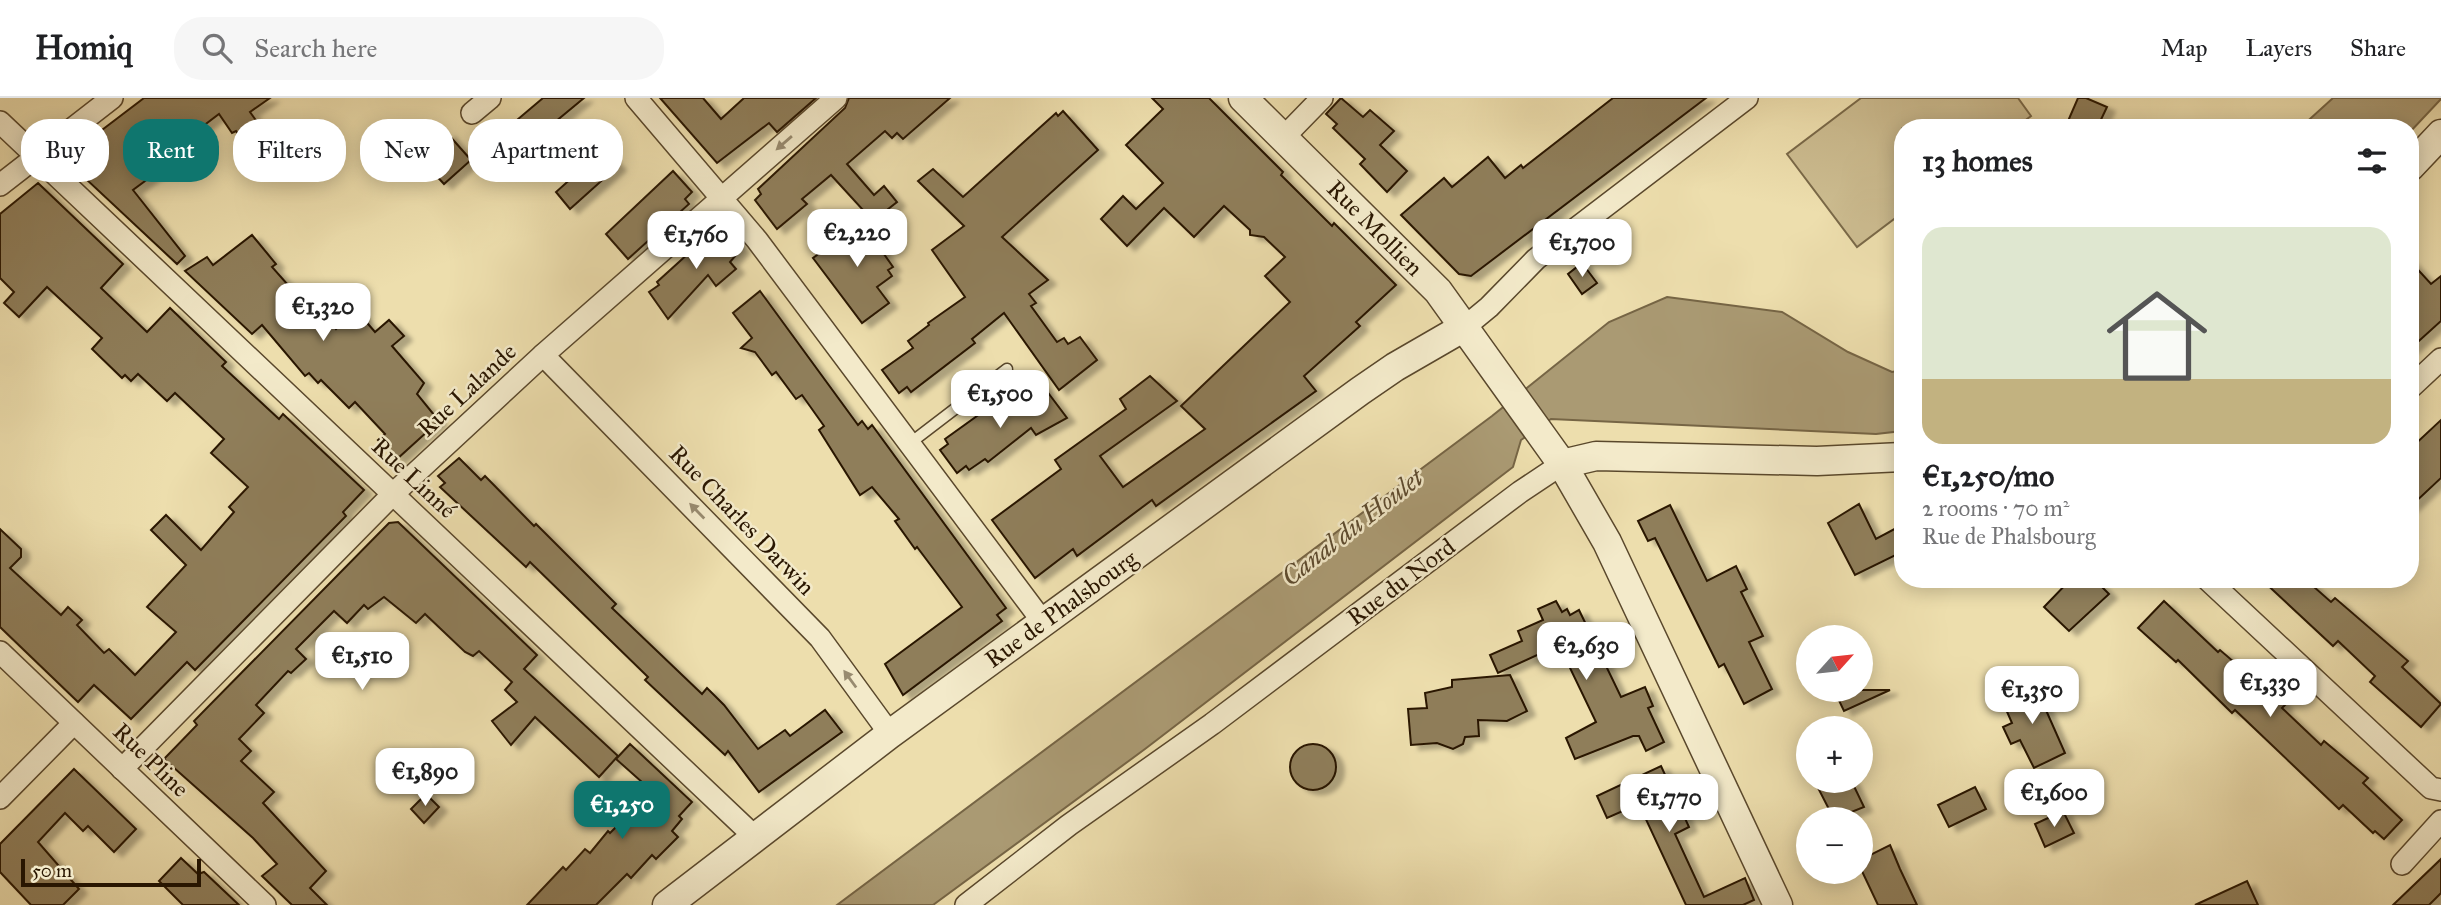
<!DOCTYPE html>
<html lang="en">
<head>
<meta charset="utf-8">
<style>
  :root { --surface:#fff; --page:#f6f6f6; --text:#202124; --muted:#757577; --line:#e0e0e0; --accent:#0f766e }
  body { margin:0; font-family:"IM FELL Great Primer",serif; background:var(--page); color:var(--text); height:100vh; display:flex; flex-direction:column; font-size:26px; white-space:nowrap }
  * { box-sizing:border-box; margin:0 }
  p { font-size:23px; color:var(--muted) }
  .icon { flex:none; width:38px; height:38px; fill:none; stroke:currentColor; stroke-width:2; stroke-linecap:round; stroke-linejoin:round }
  .map { position:relative; flex:1; overflow:hidden }
  .side { position:absolute; left:1894px; top:21px; width:525px; height:469px; display:flex; flex-direction:column; background:var(--surface); border-radius:28px; box-shadow:0 4px 18px #0003 }
  .side>* { flex:none }
  .top-card { position:absolute; left:21px; top:21px; width:665px; height:63px; display:flex; gap:14px }
  .needle { width:46px; rotate:63deg }
  .buttons { position:absolute; left:1796px; top:527px; display:grid; gap:14px }
  .buttons a { display:grid; place-items:center; width:77px; height:77px; border-radius:50%; background:var(--surface); box-shadow:0 4px 18px #0003; font-size:35px }
  .scale { position:absolute; left:21px; bottom:18px; width:180px; box-sizing:border-box; padding-left:7px; border:4px solid #291601; border-top:0; font-size:19px; line-height:24px; white-space:nowrap; color:#291601; -webkit-text-stroke:5px #f3eaca; paint-order:stroke }
  .price { position:absolute; translate:-50% -60px; padding:0 16px; border-radius:14px; background:#fff; color:#222; font-size:23px; line-height:46px; filter:drop-shadow(0 2px 4px #0008) }
  .price::after { content:''; position:absolute; left:50%; top:42px; width:21px; height:16px; margin-left:-10px; background:inherit; clip-path:polygon(0 0,100% 0,50% 100%) }
  .price.current { background:var(--accent); color:#fff }
  ul { padding:0; list-style:none }
  li { display:grid; align-content:center; gap:14px; height:371px; padding:0 28px }
  li span { display:grid; place-items:center; height:217px; border-radius:21px; color:#555 }
  li>.icon { margin-inline-start:auto }
  span .icon { width:126px; height:126px; fill:#fffc; stroke-width:1 }
  li b { font-size:30px }
  h2 { display:flex; justify-content:space-between; align-items:center; height:84px; padding:0 28px; font-size:30px }
  .chip { padding:0 24px; border-radius:28px; background:var(--surface); box-shadow:0 4px 18px #0003; font-size:24px; line-height:63px }
  .chip.current { background:var(--accent); color:#fff }
  header { display:flex; align-items:center; gap:42px; box-sizing:border-box; height:98px; padding:0 35px; background:var(--surface); border-bottom:2px solid var(--line) }
  header strong { font-size:33px }
  nav { display:flex; gap:38px; margin-inline-start:auto; font-size:24px }
  .search { width:490px; height:63px; background:var(--page); display:flex; align-items:center; gap:18px; box-sizing:border-box; padding:0 24px; border-radius:28px; color:var(--muted); font-size:26px }
  .map>svg:first-child { display:block }
  .green { fill:#ccbc90; stroke:#7a6948; stroke-width:2 }
  .water { fill:#aa9a73; stroke:#766545; stroke-width:2 }
  .building { fill:#8f7e5a; stroke:#291601; stroke-width:2; filter:url(#shadow) }
  .lines { fill:none; stroke-linecap:round; stroke-linejoin:round }
  .service-casing { stroke:#5a482c; stroke-width:13 }
  .minor-casing { stroke:#5a482c; stroke-width:24 }
  .tertiary-casing { stroke:#5a482c; stroke-width:31 }
  .service { stroke:#f3eaca; stroke-width:10 }
  .minor { stroke:#f3eaca; stroke-width:21 }
  .tertiary { stroke:#f3eaca; stroke-width:28 }
  .oneway { fill:#988b70 }
  .labels { text-anchor:middle; dominant-baseline:central; stroke-width:5; stroke-linejoin:round; paint-order:stroke }
  .street-label { font-size:24px; fill:#291601; stroke:#f3eaca }
  .water-label { font-size:26px; font-style:italic; fill:#5d4b2f; stroke:#f3eaca }
</style>
</head>
<body>
<header>
<strong>Homiq</strong>
<div class="search"><svg class="icon" aria-label="search" viewBox="0 0 24 24"><circle cx="10" cy="10" r="6"/><path d="M15 15l6 6"/></svg>Search here</div>
<nav><a>Map</a><a>Layers</a><a>Share</a></nav>
</header>
<div class="map">
<svg width="2441" height="807" viewBox="0 0 2441 807">
  <defs>
    <filter id="shadow"><feDropShadow dx="8" dy="4.5" stdDeviation="2" flood-color="#0004"/></filter>
  </defs>
  <rect width="100%" height="100%" fill="#eddead"/>
  <filter id="stains"><feTurbulence type="fractalNoise" baseFrequency=".00286" numOctaves="4"/><feColorMatrix values="0 0 0 0 .2 0 0 0 0 .09 0 0 0 0 .02 0 0 0 .5 -.17"/></filter>
  <radialGradient id="worn" r=".72"><stop offset=".6" stop-color="#630" stop-opacity="0"/><stop offset="1" stop-color="#630" stop-opacity=".3"/></radialGradient>
  <!-- green -->
  <path class="green" d="M 1861,0 L 2018,0 L 2031,18 L 2015,30 L 1902,30 L 1902,115 L 1857,149 L 1787,56 Z"/>
  <!-- water -->
  <g class="water">
    <path d="M 2333,0 L 2441,0 L 2441,1 L 2410,34 L 2410,30 L 2300,30 Z"/>
    <path d="M 1667,199 L 1782,214 L 1848,254 L 1892,274 L 1902,272 L 1902,333 L 1876,336 L 1551,321 L 1521,342 L 1513,369 L 1145,651 L 933,807 L 837,807 L 1492,318 L 1609,224 Z"/>
  </g>
  <!-- building -->
  <g class="building">
    <path d="M 144,0 L 270,0 L 250,14 L 283,60 L 267,71 L 252,50 L 250,52 L 236,33 L 232,35 L 219,16 L 190,38 L 195,46 L 133,92 L 185,158 L 177,166 L 71,67 L 73,54 Z"/>
    <path d="M 543,0 L 584,0 L 515,57 L 498,38 Z"/>
    <path d="M 660,0 L 703,0 L 721,21 L 744,0 L 816,0 L 777,34 L 769,25 L 717,65 Z"/>
    <path d="M 849,0 L 950,0 L 903,41 L 897,35 L 892,40 L 885,33 L 847,66 L 874,97 L 884,88 L 897,104 L 873,123 L 831,77 L 802,101 L 807,106 L 777,131 L 755,102 L 761,96 L 758,91 L 845,10 Z"/>
    <path d="M 1152,0 L 1209,0 L 1283,74 L 1281,77 L 1332,128 L 1334,125 L 1396,187 L 1356,224 L 1360,228 L 1304,278 L 1316,293 L 1156,408 L 1152,402 L 1077,458 L 1073,451 L 1035,480 L 992,422 L 1061,371 L 1055,362 L 1126,311 L 1120,301 L 1150,278 L 1177,303 L 1100,358 L 1123,389 L 1205,331 L 1181,308 L 1290,204 L 1265,178 L 1285,159 L 1264,139 L 1250,137 L 1250,132 L 1224,108 L 1194,139 L 1164,110 L 1127,148 L 1101,121 L 1123,98 L 1136,111 L 1163,85 L 1126,47 L 1163,11 Z"/>
    <path d="M 1341,0 L 1363,19 L 1370,12 L 1394,33 L 1380,47 L 1407,73 L 1387,94 L 1360,66 L 1365,61 L 1333,30 L 1337,26 L 1326,16 Z"/>
    <path d="M 1613,0 L 1706,0 L 1471,178 L 1459,176 L 1401,117 L 1444,80 L 1452,89 L 1488,59 L 1505,80 L 1521,67 L 1523,70 Z"/>
    <path d="M 2078,0 L 2086,0 L 2107,9 L 2097,30 L 2065,30 Z"/>
    <path d="M 1063,13 L 1098,52 L 1002,139 L 1048,182 L 1029,196 L 1036,205 L 1031,208 L 1057,244 L 1064,240 L 1068,246 L 1080,239 L 1097,262 L 1059,292 L 1004,215 L 972,241 L 975,245 L 911,294 L 907,289 L 899,295 L 882,272 L 913,250 L 908,243 L 929,227 L 928,225 L 965,199 L 932,152 L 964,128 L 918,83 L 933,71 L 963,99 L 1056,15 L 1058,18 Z"/>
    <path d="M 447,35 L 471,62 L 444,86 L 420,60 Z"/>
    <path d="M 603,52 L 618,68 L 570,111 L 556,94 Z"/>
    <path d="M 673,73 L 692,94 L 685,101 L 689,106 L 628,161 L 606,136 Z"/>
    <path d="M 38,85 L 123,166 L 101,190 L 147,234 L 170,210 L 226,264 L 222,268 L 279,321 L 283,316 L 364,392 L 343,414 L 346,418 L 195,572 L 187,564 L 131,621 L 94,587 L 78,604 L 0,529 L 0,431 L 21,451 L 21,459 L 10,470 L 61,517 L 68,509 L 82,522 L 77,527 L 104,555 L 109,551 L 135,577 L 176,534 L 147,509 L 186,467 L 151,432 L 166,417 L 201,452 L 234,414 L 229,409 L 248,389 L 211,355 L 224,341 L 175,295 L 167,303 L 138,276 L 131,283 L 125,277 L 122,280 L 92,251 L 102,240 L 47,189 L 19,219 L 4,205 L 14,194 L 0,180 L 0,116 Z"/>
    <path d="M 856,116 L 893,169 L 888,172 L 892,178 L 877,189 L 889,205 L 862,225 L 813,160 L 843,138 L 838,131 Z"/>
    <path d="M 723,131 L 742,150 L 730,164 L 736,171 L 716,188 L 708,177 L 668,221 L 649,194 L 659,187 L 657,184 L 712,134 L 716,138 Z"/>
    <path d="M 252,137 L 276,166 L 272,169 L 296,196 L 302,191 L 336,231 L 356,212 L 375,234 L 389,222 L 404,238 L 392,248 L 424,285 L 417,296 L 439,323 L 397,361 L 378,342 L 385,336 L 355,304 L 349,310 L 321,282 L 318,285 L 309,275 L 305,278 L 262,227 L 252,236 L 185,173 L 207,159 L 213,167 Z"/>
    <path d="M 2410,163 L 2431,186 L 2441,178 L 2441,223 L 2410,251 Z"/>
    <path d="M 1582,165 L 1597,185 L 1582,196 L 1568,176 Z"/>
    <path d="M 760,193 L 858,327 L 862,323 L 868,331 L 872,327 L 1006,510 L 997,517 L 1002,523 L 903,597 L 885,566 L 962,509 L 917,449 L 915,451 L 895,423 L 899,421 L 872,389 L 860,397 L 819,332 L 824,328 L 802,297 L 796,301 L 776,274 L 772,277 L 755,254 L 741,250 L 752,240 L 733,215 Z"/>
    <path d="M 1043,288 L 1067,320 L 1036,337 L 1031,330 L 988,364 L 985,361 L 969,372 L 966,368 L 957,375 L 940,352 L 948,346 L 945,341 L 991,308 L 998,320 Z"/>
    <path d="M 2441,322 L 2441,380 L 2410,409 L 2410,351 Z"/>
    <path d="M 459,360 L 481,382 L 485,378 L 534,428 L 536,426 L 616,506 L 612,510 L 702,596 L 707,590 L 724,607 L 758,651 L 785,632 L 790,638 L 825,612 L 842,634 L 759,694 L 728,653 L 725,657 L 645,582 L 648,579 L 530,464 L 526,469 L 440,389 L 445,385 L 438,378 Z"/>
    <path d="M 1859,406 L 1876,441 L 1902,427 L 1902,454 L 1855,477 L 1828,425 Z"/>
    <path d="M 1670,407 L 1707,483 L 1736,468 L 1747,491 L 1741,494 L 1763,538 L 1749,544 L 1772,591 L 1744,606 L 1724,566 L 1719,569 L 1655,440 L 1648,443 L 1638,423 Z"/>
    <path d="M 398,424 L 537,557 L 524,571 L 618,658 L 599,679 L 535,619 L 511,647 L 492,623 L 517,604 L 505,592 L 512,584 L 479,553 L 473,558 L 465,554 L 425,516 L 416,525 L 384,499 L 368,511 L 364,507 L 347,525 L 334,513 L 296,551 L 306,561 L 291,575 L 288,573 L 256,607 L 264,615 L 239,641 L 251,653 L 241,663 L 274,694 L 263,705 L 326,773 L 310,790 L 327,807 L 292,807 L 262,778 L 277,766 L 253,740 L 164,661 L 197,627 L 194,623 L 389,425 Z"/>
    <path d="M 2071,481 L 2094,481 L 2109,496 L 2069,533 L 2044,509 Z"/>
    <path d="M 2261,481 L 2305,481 L 2331,504 L 2335,500 L 2408,563 L 2402,569 L 2441,606 L 2421,629 L 2370,584 L 2375,578 L 2338,543 L 2333,548 Z"/>
    <path d="M 1556,503 L 1562,514 L 1567,511 L 1570,517 L 1579,512 L 1621,599 L 1645,589 L 1653,608 L 1648,610 L 1664,644 L 1646,653 L 1639,638 L 1633,638 L 1575,661 L 1566,640 L 1596,624 L 1559,547 L 1498,575 L 1490,557 L 1522,543 L 1518,533 L 1543,522 L 1538,511 Z"/>
    <path d="M 2164,503 L 2218,554 L 2220,552 L 2242,571 L 2243,569 L 2285,607 L 2282,610 L 2321,647 L 2324,643 L 2368,680 L 2363,685 L 2402,722 L 2384,741 L 2375,733 L 2373,735 L 2343,707 L 2339,711 L 2235,612 L 2232,615 L 2178,562 L 2176,564 L 2138,530 Z"/>
    <path d="M 1510,577 L 1527,613 L 1507,623 L 1478,622 L 1479,638 L 1465,639 L 1463,646 L 1453,651 L 1437,645 L 1411,647 L 1408,611 L 1427,610 L 1425,595 L 1452,589 L 1452,582 Z"/>
    <path d="M 2034,585 L 2065,655 L 2034,670 L 2020,642 L 2011,646 L 2003,629 L 2012,625 L 2001,600 Z"/>
    <path d="M 1834,592 L 1890,592 L 1844,613 Z"/>
    <circle cx="1313" cy="669" r="23"/>
    <path d="M 630,646 L 692,704 L 679,718 L 682,721 L 672,733 L 678,739 L 656,761 L 652,757 L 631,780 L 627,776 L 596,807 L 527,807 L 563,769 L 566,772 L 585,751 L 590,755 L 608,733 L 610,735 L 652,693 L 616,661 Z"/>
    <path d="M 1661,668 L 1689,729 L 1675,736 L 1704,799 L 1745,780 L 1754,802 L 1743,807 L 1686,807 L 1644,717 L 1640,719 L 1634,708 L 1607,720 L 1597,698 Z"/>
    <path d="M 74,671 L 136,731 L 114,754 L 88,728 L 83,733 L 65,715 L 38,744 L 79,791 L 63,807 L 31,807 L 0,774 L 0,746 Z"/>
    <path d="M 1814,682 L 1851,682 L 1864,709 L 1834,721 Z"/>
    <path d="M 1975,689 L 1986,711 L 1949,729 L 1938,707 Z"/>
    <path d="M 426,696 L 439,709 L 424,725 L 411,711 Z"/>
    <path d="M 2063,713 L 2074,735 L 2045,749 L 2035,726 Z"/>
    <path d="M 1890,747 L 1900,771 L 1917,807 L 1878,807 L 1860,769 L 1860,762 Z"/>
    <path d="M 181,760 L 198,776 L 204,774 L 239,807 L 183,807 L 159,783 Z"/>
    <path d="M 2441,761 L 2441,795 L 2429,807 L 2393,807 Z"/>
    <path d="M 2247,783 L 2258,807 L 2195,807 Z"/>
  </g>
  <g class="lines">
    <!-- service casing -->
    <g class="service-casing">
      <path id="service" d="M 909,346 L 1007,271"/>
    </g>
    <!-- minor casing -->
    <g class="minor-casing">
      <g id="minor">
        <path d="M 636,0 L 757,142 L 1043,524"/>
        <path d="M 472,15 L 490,0"/>
        <path d="M 0,24 L 756,740"/>
        <path d="M 1284,39 L 1322,0"/>
        <path d="M 0,87 L 112,0"/>
        <path d="M 1466,228 L 1489,209 L 1536,161 L 1747,0"/>
        <path d="M 543,257 L 820,540 L 890,636"/>
        <path d="M 2410,290 L 2441,261"/>
        <path d="M 2207,481 L 2431,690 L 2441,692"/>
        <path d="M 0,554 L 265,807"/>
        <path d="M 122,671 L 393,396 L 543,257 L 836,0"/>
        <path d="M 0,700 L 74,625"/>
        <path d="M 2402,766 L 2441,723"/>
        <path d="M 966,807 L 1069,727 L 1212,626 L 1520,394 L 1562,366"/>
      </g>
    </g>
    <!-- tertiary casing -->
    <g class="tertiary-casing">
      <g id="tertiary">
        <path d="M 1243,0 L 1438,193 L 1562,366 L 1607,444 L 1778,807"/>
        <path d="M 2410,69 L 2441,36"/>
        <path d="M 1562,366 L 1596,358 L 1817,363 L 1902,359"/>
        <path d="M 667,807 L 890,636 L 1360,293 L 1395,269 L 1466,228"/>
      </g>
    </g>
    <!-- service -->
    <use href="#service" class="service"/>
    <!-- minor -->
    <use href="#minor" class="minor"/>
    <!-- tertiary -->
    <use href="#tertiary" class="tertiary"/>
  </g>
  <!-- one-way arrows -->
  <defs><path id="oneway-solid" d="M-6-.8H1V-3.2L6.5 0L1 3.2V.8H-6Z" transform="scale(1.75)"/></defs>
  <g class="oneway">
    <use href="#oneway-solid" transform="translate(784 45) rotate(139)"/>
    <use href="#oneway-solid" transform="translate(697 413) rotate(-134)"/>
    <use href="#oneway-solid" transform="translate(850 581) rotate(-126)"/>
  </g>
  <g class="labels">
    <!-- street labels -->
    <g class="street-label">
      <text transform="translate(1375 130) rotate(45)">Rue Mollien</text>
      <text transform="translate(467 292) rotate(-43)">Rue Lalande</text>
      <text transform="translate(414 380) rotate(43)">Rue Linné</text>
      <text transform="translate(742 422) rotate(46)">Rue Charles Darwin</text>
      <text transform="translate(1401 484) rotate(-37)">Rue du Nord</text>
      <text transform="translate(1061 511) rotate(-36)">Rue de Phalsbourg</text>
      <text transform="translate(151 662) rotate(44)">Rue Pline</text>
    </g>
    <!-- water labels -->
    <g class="water-label">
      <text transform="translate(1352 429) rotate(-38)">Canal du Houlet</text>
    </g>
  </g>
  <rect width="100%" height="100%" filter="url(#stains)"/>
  <rect width="100%" height="100%" fill="url(#worn)"/>
</svg>
<div class="buttons">
<a><svg class="needle" viewBox="-14 -14 28 28"><path d="M0-13l5 13h-10z" fill="#e53935"/><path d="M0 13l5-13h-10z" fill="#757577"/></svg></a>
<a>+</a>
<a>−</a>
</div>
<div class="scale">50 m</div>
<b class="price" style="left:857px;top:171px">€2,220</b>
<b class="price" style="left:696px;top:173px">€1,760</b>
<b class="price" style="left:1582px;top:181px">€1,700</b>
<b class="price" style="left:323px;top:245px">€1,320</b>
<b class="price" style="left:1000px;top:332px">€1,500</b>
<b class="price" style="left:1586px;top:584px">€2,630</b>
<b class="price" style="left:362px;top:594px">€1,510</b>
<b class="price" style="left:2270px;top:621px">€1,330</b>
<b class="price" style="left:2032px;top:628px">€1,350</b>
<b class="price" style="left:425px;top:710px">€1,890</b>
<b class="price" style="left:2054px;top:731px">€1,600</b>
<b class="price" style="left:1669px;top:736px">€1,770</b>
<b class="price current" style="left:622px;top:743px">€1,250</b>
<div class="top-card">
<a class="chip">Buy</a>
<a class="chip current">Rent</a>
<a class="chip">Filters</a>
<a class="chip">New</a>
<a class="chip">Apartment</a>
</div>
<section class="side">
<h2>13 homes<svg class="icon" aria-label="filters" viewBox="0 0 24 24"><path d="M4 7h16M4 17h16"/><circle cx="9" cy="7" r="2"/><circle cx="15" cy="17" r="2"/></svg></h2>
<ul>
<li><span style="background:linear-gradient(#dfe7d0 70%,#c2b280 0)"><svg class="icon" aria-label="home" viewBox="0 0 24 24"><path d="M3 11l9-7 9 7M6 9v11h12V9"/></svg></span><div><b>€1,250/mo</b><p>2 rooms · 70 m²</p><p>Rue de Phalsbourg</p></div></li>
</ul>
</section>
</div>
</body>
</html>
